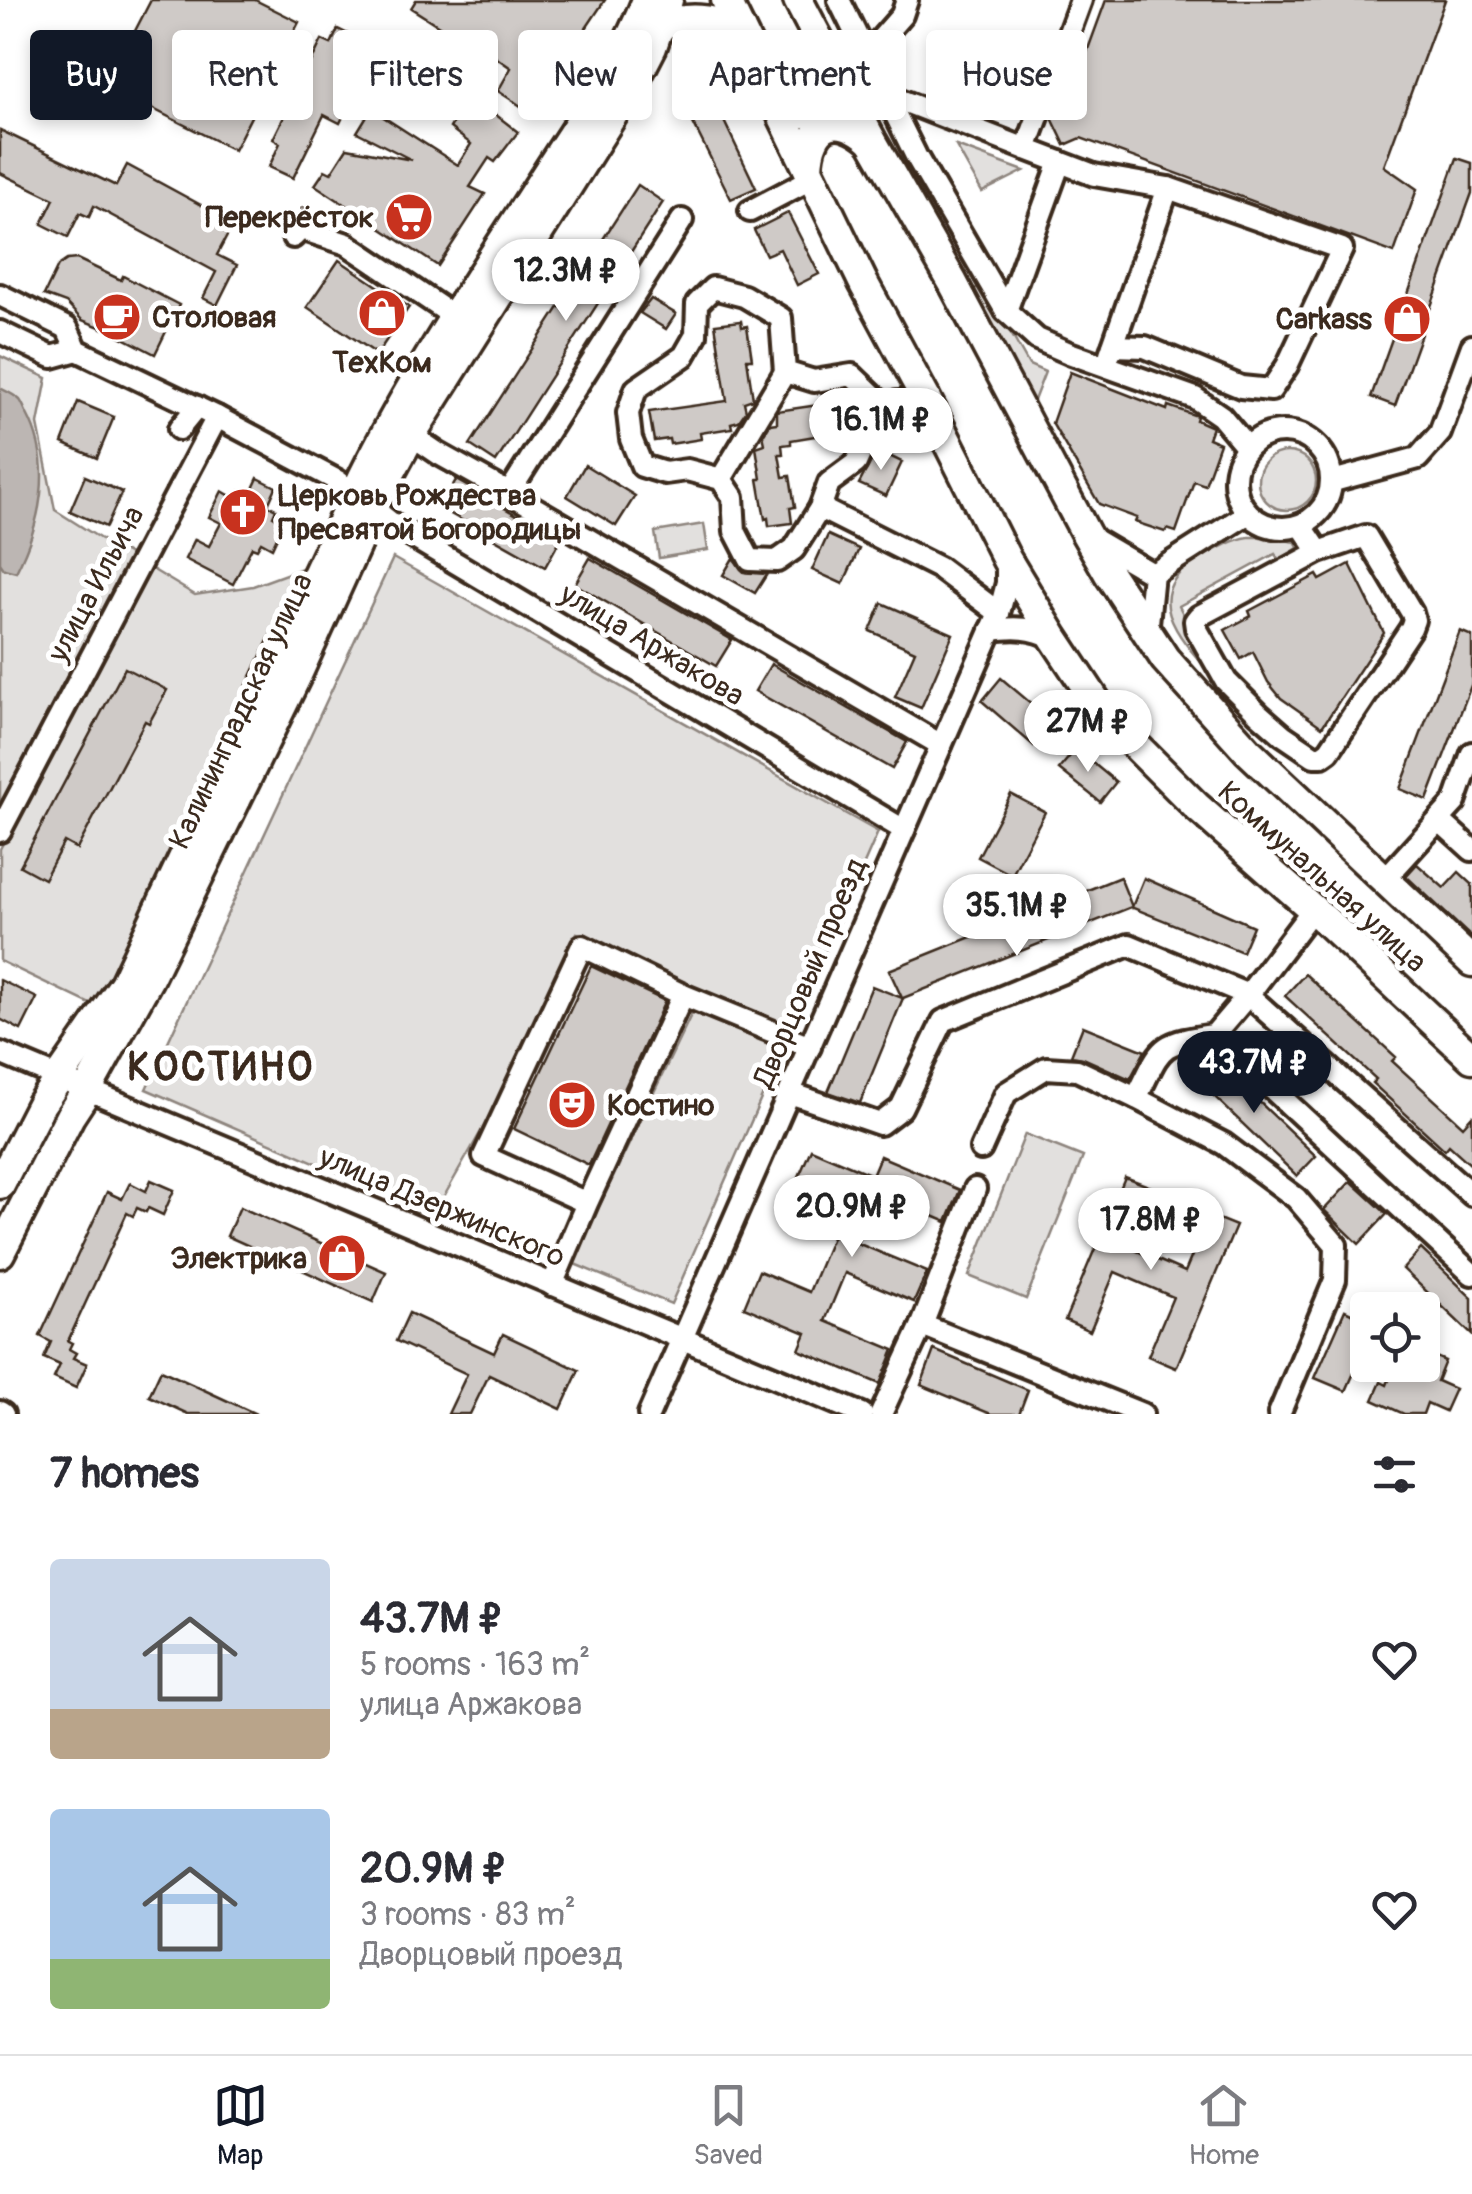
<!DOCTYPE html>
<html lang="en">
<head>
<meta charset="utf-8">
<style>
  :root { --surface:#fff; --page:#f2f2f3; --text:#2b2b33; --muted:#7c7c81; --line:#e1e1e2; --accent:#111827 }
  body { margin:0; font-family:Pangolin,sans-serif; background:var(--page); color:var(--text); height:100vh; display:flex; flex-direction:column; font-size:38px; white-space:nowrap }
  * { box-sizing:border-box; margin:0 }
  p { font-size:32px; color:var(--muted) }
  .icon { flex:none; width:55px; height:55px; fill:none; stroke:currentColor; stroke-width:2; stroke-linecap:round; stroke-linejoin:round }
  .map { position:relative; height:1414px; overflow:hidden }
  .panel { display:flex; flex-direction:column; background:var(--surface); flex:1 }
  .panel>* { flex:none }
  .guide { position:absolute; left:30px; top:30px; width:1412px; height:90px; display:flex; gap:20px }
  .buttons { position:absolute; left:1350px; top:1292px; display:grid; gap:20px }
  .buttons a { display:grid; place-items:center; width:90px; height:90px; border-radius:10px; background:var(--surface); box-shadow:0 5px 15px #0003; font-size:50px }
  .price { position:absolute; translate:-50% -85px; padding:0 22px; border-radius:35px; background:#fff; color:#222; font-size:32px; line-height:65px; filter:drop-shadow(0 2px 5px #0008) }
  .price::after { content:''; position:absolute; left:50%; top:60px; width:30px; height:22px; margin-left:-15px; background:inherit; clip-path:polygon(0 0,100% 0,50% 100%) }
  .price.current { background:var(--accent); color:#fff }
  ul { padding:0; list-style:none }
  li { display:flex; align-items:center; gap:30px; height:250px; padding:0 50px }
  li span { display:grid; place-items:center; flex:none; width:280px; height:200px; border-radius:10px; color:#555 }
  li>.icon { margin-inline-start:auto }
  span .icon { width:120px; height:120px; fill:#fffc; stroke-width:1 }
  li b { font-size:42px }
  h2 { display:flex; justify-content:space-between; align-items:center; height:120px; padding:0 50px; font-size:42px }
  .pill { padding:0 35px; border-radius:10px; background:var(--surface); box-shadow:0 5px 15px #0003; font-size:35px; line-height:90px }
  .pill.current { background:var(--accent); color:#fff }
  .tab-bar { display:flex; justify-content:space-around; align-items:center; height:140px; border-top:2px solid var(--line); background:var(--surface); font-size:28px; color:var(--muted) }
  .tab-bar a { display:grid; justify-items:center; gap:5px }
  .tab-bar .current { color:var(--accent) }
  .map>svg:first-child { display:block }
  .green { fill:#e2e0de; stroke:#8e857e; stroke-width:2.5 }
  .water { fill:#bcb6b3; stroke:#887e77; stroke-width:2.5 }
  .building { fill:#cfcac7; stroke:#3b2a1e; stroke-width:2.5 }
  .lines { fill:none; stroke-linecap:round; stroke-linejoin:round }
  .minor-casing { stroke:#3b2a1e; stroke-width:28 }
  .major-casing { stroke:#3b2a1e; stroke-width:35 }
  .minor { stroke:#fff; stroke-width:20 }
  .major { stroke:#fff; stroke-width:28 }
  .labels { text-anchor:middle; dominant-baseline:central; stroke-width:10; stroke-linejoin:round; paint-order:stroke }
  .poi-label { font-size:30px; font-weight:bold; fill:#3b2a1e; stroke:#fff; text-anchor:end }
  .street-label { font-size:30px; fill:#3b2a1e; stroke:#fff }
  .district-label { font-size:40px; font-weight:bold; letter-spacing:2.5px; fill:#3b2a1e; stroke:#fff }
</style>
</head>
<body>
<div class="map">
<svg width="1472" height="1414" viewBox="0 0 1472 1414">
  <rect width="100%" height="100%" fill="#fff"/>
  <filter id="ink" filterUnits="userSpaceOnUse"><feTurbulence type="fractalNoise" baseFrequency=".01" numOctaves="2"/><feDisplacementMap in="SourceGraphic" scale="20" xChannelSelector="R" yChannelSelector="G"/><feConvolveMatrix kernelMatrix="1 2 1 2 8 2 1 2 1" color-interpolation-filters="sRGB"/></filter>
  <g filter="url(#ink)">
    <!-- green -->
    <g class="green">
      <path d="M 956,146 L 1024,171 L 982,192 Z"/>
      <path d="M 983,284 L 1029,365 L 1045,372 L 1033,403 L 973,290 Z"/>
      <path d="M 0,356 L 47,378 L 38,424 L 55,510 L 104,541 L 130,555 L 0,805 Z"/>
      <circle cx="1287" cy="481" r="29"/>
      <path d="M 704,524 L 708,550 L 659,558 L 655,532 Z"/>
      <path d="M 1249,537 L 1265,537 L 1296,542 L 1298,548 L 1279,560 L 1275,554 L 1179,606 L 1217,680 C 1184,643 1134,595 1199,559 C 1215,550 1230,540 1249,537 Z"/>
      <path d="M 393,558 L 878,832 L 671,1304 L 572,1263 L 702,992 L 577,933 L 492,1112 L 434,1214 L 146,1089 Z"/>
      <path d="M 147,566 L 195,595 L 253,586 L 305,567 L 301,589 L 120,977 L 92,1005 L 0,961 L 0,849 Z"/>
      <path d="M 1025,1134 L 1083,1157 L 1026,1299 L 969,1276 Z"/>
    </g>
    <!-- water -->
    <path class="water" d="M 0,388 C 6,391 15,395 20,400 C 23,404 25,410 27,414 C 54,465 41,523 16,572 L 4,569 L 0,563 Z"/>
    <!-- building -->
    <g class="building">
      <path d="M 151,0 L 255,0 L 299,22 L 234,150 L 112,88 L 126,60 L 121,58 Z"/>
      <path d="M 416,0 L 605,0 L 530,112 L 498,91 L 511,68 L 478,45 L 475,49 L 411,8 Z"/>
      <path d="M 1106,0 L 1445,0 L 1384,166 L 1417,189 L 1394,253 L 1081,138 L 1065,145 L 1052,118 L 1054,112 L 1068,104 Z"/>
      <path d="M 338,29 L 364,42 L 354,63 L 366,69 L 340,123 L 324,115 L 293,178 L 269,167 L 280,143 L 273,139 L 322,40 L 331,44 Z"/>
      <path d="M 460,94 L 470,101 L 473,97 L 518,132 L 495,162 L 489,158 L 470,187 L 485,194 L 438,266 L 315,185 L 325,170 L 331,173 L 347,148 L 412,160 L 357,132 L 371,109 L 458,165 L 471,144 L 450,128 L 453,123 L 443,116 Z"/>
      <path d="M 713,98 L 756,188 L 731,199 L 687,111 Z"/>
      <path d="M 0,130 L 116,186 L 127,165 L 234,223 L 217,255 L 237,265 L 217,305 L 203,298 L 216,272 L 94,206 L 89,217 L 80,213 L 68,237 L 42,224 L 54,199 L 0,173 Z"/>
      <path d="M 1457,158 L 1472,163 L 1472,193 L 1395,406 L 1371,397 Z"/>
      <path d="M 638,185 L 663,202 L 496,462 L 470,445 Z"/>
      <path d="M 788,213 L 819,274 L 797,285 L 780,249 L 766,255 L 754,230 Z"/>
      <path d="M 77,259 L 121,280 L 123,276 L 179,305 L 155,354 L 110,331 L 82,320 L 66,303 L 44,295 L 58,266 L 67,260 Z"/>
      <path d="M 339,260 L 409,307 L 377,354 L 307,307 Z"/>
      <path d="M 651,299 L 676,314 L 666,329 L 640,313 Z"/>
      <path d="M 741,321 L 742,327 L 747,326 L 752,359 L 747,359 L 753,399 L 744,402 L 746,411 L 739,421 L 731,423 L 732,428 L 700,433 L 701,439 L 670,444 L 669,439 L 654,441 L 649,412 L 727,401 L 715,324 Z"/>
      <path d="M 1070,372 L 1167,410 L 1168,406 L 1197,416 L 1196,420 L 1212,427 L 1208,438 L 1220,443 L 1205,485 L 1194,481 L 1176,532 L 1167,529 L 1165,532 L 1135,522 L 1137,518 L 1099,504 L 1052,423 Z"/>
      <path d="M 78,402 L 114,417 L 97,458 L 62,443 Z"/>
      <path d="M 839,402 L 840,408 L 855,406 L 858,424 L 856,430 L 852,430 L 853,435 L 822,440 L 821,435 L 791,440 L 791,444 L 782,445 L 783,454 L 779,454 L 783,477 L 790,476 L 795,507 L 790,508 L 792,523 L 769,526 L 768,518 L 765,519 L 758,479 L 761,479 L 756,447 L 765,444 L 763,435 L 770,424 L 777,423 L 777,411 Z"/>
      <path d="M 877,450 L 902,462 L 886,496 L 859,484 Z"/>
      <path d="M 585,465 L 635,496 L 616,526 L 567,496 Z"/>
      <path d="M 85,476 L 122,492 L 106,527 L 70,511 Z"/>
      <path d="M 258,478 L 276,487 L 268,505 L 276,509 L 273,516 L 284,522 L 272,548 L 261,542 L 257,549 L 252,547 L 233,584 L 185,559 L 195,539 L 209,546 L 221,523 L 209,517 L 222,491 L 236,499 L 240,491 L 250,495 Z"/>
      <path d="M 456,480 L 560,540 L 545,567 L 440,508 Z"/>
      <path d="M 828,535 L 859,549 L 843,584 L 812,570 Z"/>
      <path d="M 590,558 L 732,640 L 716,666 L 575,584 Z"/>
      <path d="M 733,558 L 744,572 L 767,574 L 755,593 L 723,575 Z"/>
      <path d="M 1350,564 L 1384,633 L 1322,727 L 1281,698 L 1268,682 L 1253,652 L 1241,659 L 1225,630 L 1251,616 L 1249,611 L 1317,575 L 1320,580 Z"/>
      <path d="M 882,603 L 953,634 L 921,708 L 895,697 L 915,651 L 870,631 Z"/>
      <path d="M 1460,631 L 1472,636 L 1472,683 L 1427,800 L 1400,789 Z"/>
      <path d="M 771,664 L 907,742 L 892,769 L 755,691 Z"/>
      <path d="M 125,668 L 167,690 L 149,723 L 145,721 L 77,849 L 64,842 L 44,879 L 20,866 Z"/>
      <path d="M 1001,678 L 1054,723 L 1034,746 L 982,701 Z"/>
      <path d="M 1076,749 L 1116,782 L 1100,802 L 1059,769 Z"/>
      <path d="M 1011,794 L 1045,812 L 1012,875 L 978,857 Z"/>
      <path d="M 1417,864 L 1444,888 L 1459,872 L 1472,884 L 1472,938 L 1406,876 Z"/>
      <path d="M 1120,877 L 1132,907 L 1144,878 L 1253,926 L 1242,952 L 1131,907 L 903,998 L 860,1103 L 828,1092 L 872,986 L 902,998 L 889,970 Z"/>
      <path d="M 591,966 L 665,1001 L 589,1165 L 514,1129 Z"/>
      <path d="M 1305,974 L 1396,1057 L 1392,1061 L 1463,1126 L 1472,1116 L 1472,1166 L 1449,1145 L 1445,1150 L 1372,1083 L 1376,1079 L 1285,996 Z"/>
      <path d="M 0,980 L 37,998 L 21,1030 L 0,1019 Z"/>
      <path d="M 1083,1026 L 1145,1051 L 1130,1079 L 1083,1058 L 1071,1056 Z"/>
      <path d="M 1211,1056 L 1316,1156 L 1297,1176 L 1193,1076 Z"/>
      <path d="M 811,1149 L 872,1175 L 880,1156 L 960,1190 L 947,1222 L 878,1193 L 857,1243 L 927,1272 L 914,1302 L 845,1273 L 825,1321 L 894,1350 L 880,1384 L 799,1350 L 806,1333 L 744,1307 L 759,1271 L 809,1292 L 847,1202 L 797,1181 Z"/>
      <path d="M 1125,1177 L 1151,1187 L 1126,1246 L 1185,1272 L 1209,1215 L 1236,1226 L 1176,1368 L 1148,1356 L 1173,1297 L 1115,1272 L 1090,1331 L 1065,1320 Z"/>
      <path d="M 151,1180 L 174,1190 L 163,1215 L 148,1208 L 146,1212 L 137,1208 L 133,1216 L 127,1213 L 68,1341 L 72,1343 L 69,1349 L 76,1353 L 73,1358 L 87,1364 L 76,1388 L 54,1378 L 60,1365 L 44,1358 L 51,1342 L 40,1336 L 107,1192 L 122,1199 L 130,1183 L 146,1191 Z"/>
      <path d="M 1351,1181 L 1387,1214 L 1359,1244 L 1324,1210 Z"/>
      <path d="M 240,1207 L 386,1272 L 373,1302 L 227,1236 Z"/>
      <path d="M 1421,1249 L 1472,1298 L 1472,1335 L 1403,1269 Z"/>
      <path d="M 1345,1310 L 1368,1321 L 1368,1341 L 1346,1391 L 1315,1378 Z"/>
      <path d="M 409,1313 L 494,1353 L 503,1334 L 579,1370 L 561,1409 L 489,1375 L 470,1414 L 448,1414 L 467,1374 L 396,1341 Z"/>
      <path d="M 934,1350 L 1028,1390 L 1019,1414 L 991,1414 L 921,1385 Z"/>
      <path d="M 1422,1351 L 1445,1361 L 1437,1381 L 1455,1389 L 1445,1411 L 1427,1403 L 1423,1414 L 1404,1414 L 1373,1400 L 1381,1382 L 1387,1385 L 1395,1365 L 1422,1365 Z"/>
      <path d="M 161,1370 L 256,1414 L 188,1414 L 149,1396 Z"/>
    </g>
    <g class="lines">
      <!-- minor casing -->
      <g class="minor-casing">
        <g id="minor">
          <path d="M 839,0 L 916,156 L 1006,311 L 1037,339 L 1069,353 L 1195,398 L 1221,416 L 1247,447"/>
          <path d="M 1081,0 L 1026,149 L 1094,175 L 1168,188 L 1342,249 L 1287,366 L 1271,390 L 1241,387 L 1145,347 L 1113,346"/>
          <path d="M 866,56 L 902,15 L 907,0"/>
          <path d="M 885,94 L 1026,149"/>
          <path d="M 750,211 L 813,178"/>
          <path d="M 293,237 L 301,229 L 347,244 L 443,309 L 456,315"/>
          <path d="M 0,295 L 67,328 L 77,350 L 217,417 L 338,481 L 399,529 L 904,830"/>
          <path d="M 1006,311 L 1060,162"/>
          <path d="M 0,332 L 52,357 L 77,350"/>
          <path d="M 1110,354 L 1168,188"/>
          <path d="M 882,404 L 856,463 L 829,483 L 820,508 L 794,549 L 777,561 L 750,560 L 735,531 L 733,497 L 721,479 L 687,470 L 665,473 L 642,466 L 631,439 L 628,413 L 636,389 L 684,356 L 696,335 L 697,304 L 713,288 L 744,296 L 781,318 L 785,372 L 814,381 L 852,375 L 882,404 L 926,399"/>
          <path d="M 179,429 L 197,407"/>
          <circle cx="1283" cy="480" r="48"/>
          <path d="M 411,435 L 439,454 L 509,493 L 682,220"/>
          <path d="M 721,479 L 785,372"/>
          <path d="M 1333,481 L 1418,458 L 1440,433 L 1472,346"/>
          <path d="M 509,493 L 941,745"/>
          <path d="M 820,508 L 939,568 L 999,613"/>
          <path d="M 1301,525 L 1319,552 L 1199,616 L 1195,621 L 1196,628 L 1226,681 L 1259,714 L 1283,735 L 1314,756 L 1322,756 L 1329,751 L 1411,628 L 1414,620 L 1412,613 L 1366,536 L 1319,552"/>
          <path d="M 1090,537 L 1153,574"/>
          <path d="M 991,630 C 1015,627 1032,627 1054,638"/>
          <path d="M 1147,633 L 1153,574 L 1247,514"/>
          <path d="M 1439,820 L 1472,850"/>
          <path d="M 0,831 L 217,417"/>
          <path d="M 1384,880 L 1455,802 L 1472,753"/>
          <path d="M 683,995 L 810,1047"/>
          <path d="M 1214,1035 L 1472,1274"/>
          <path d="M 0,1053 L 862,1414"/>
          <path d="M 790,1093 L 880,1124 L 901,1108 L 943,1021 L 1129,945 L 1248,995 L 1472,1195"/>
          <path d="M 1136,1098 L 1224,1144 L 1296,1198 L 1336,1245 L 1335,1280 L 1279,1414"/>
          <path d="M 981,1149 L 1006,1093 L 1046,1068 L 1077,1070 L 1136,1098 C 1162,1048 1155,1043 1214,1035 L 1248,995 L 1313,909"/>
          <path d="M 552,1285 L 587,1203 L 484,1156 L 582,946 L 683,995 L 587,1203"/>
          <path d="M 922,1325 L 975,1189"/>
          <path d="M 0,1412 L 3,1414"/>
          <path d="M 649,1414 L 999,613 L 1007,583 L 1007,560"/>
          <path d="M 881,1414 L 922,1325 L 1142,1414"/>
        </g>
      </g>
      <!-- major casing -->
      <g class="major-casing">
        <g id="major">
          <path d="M 726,0 L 864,284 L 926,399 L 1007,560 L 1054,638 L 1105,715 L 1196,806 L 1323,918 L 1472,1058"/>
          <path d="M 798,0 L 872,141 L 953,283 L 1086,534 L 1109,574 L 1165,659 L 1248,751 L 1472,962"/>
          <path d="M 660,26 C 689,15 711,19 740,29"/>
          <path d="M 772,95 C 778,100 785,107 792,110 C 824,124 834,89 832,64"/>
          <path d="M 808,168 C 810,122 837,110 871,140"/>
          <path d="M 0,1184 L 41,1104 L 124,984 L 363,477 C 417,368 487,267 552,165 C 586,112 625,58 647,0"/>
          <path d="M 0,1253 L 70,1116 L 87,1090 L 148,980 L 297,675 L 380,492 L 411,435 L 636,78 L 652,47 L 668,0"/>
        </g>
      </g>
      <!-- minor -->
      <use href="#minor" class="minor"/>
      <!-- major -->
      <use href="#major" class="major"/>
    </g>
  </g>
  <!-- icons -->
  <defs>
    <g id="supermarket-disc" transform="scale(2.5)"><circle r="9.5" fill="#c8321e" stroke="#fff"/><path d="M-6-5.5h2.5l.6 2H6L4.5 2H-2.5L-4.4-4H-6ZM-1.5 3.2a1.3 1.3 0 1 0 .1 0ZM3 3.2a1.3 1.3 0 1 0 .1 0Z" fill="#fff"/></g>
    <g id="shop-disc" transform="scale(2.5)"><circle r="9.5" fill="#c8321e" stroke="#fff"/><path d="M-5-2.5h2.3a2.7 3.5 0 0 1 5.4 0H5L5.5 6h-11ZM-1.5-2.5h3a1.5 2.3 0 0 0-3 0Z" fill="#fff"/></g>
    <g id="cafe-disc" transform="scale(2.5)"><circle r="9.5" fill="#c8321e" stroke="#fff"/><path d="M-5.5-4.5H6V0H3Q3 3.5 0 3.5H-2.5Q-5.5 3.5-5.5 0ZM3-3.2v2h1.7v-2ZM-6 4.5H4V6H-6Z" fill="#fff"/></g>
    <g id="church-disc" transform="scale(2.5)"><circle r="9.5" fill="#c8321e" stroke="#fff"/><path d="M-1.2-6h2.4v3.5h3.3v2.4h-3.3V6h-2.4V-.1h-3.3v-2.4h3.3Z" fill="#fff"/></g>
    <g id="theatre-disc" transform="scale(2.5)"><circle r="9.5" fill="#c8321e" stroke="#fff"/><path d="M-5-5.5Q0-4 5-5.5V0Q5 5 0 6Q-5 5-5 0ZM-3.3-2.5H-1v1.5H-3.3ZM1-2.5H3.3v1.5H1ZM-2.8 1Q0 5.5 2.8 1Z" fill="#fff"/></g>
  </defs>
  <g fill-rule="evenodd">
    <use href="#supermarket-disc" x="409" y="217"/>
    <use href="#shop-disc" x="382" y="313"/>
    <use href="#cafe-disc" x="117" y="317"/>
    <use href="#shop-disc" x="1407" y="319"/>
    <use href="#church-disc" x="243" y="512"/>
    <use href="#theatre-disc" x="572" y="1105"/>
    <use href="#shop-disc" x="342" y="1258"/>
  </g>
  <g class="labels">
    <!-- poi labels -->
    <g class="poi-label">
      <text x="374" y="217">Перекрёсток</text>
      <text x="152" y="317" text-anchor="start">Столовая</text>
      <text x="1372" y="319">Carkass</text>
      <text x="382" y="362" text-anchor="middle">ТехКом</text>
      <text x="278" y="495" text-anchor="start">Церковь Рождества<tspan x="278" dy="34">Пресвятой Богородицы</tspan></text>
      <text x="607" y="1105" text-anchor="start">Костино</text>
      <text x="307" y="1258">Электрика</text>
    </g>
    <!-- street labels -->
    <g class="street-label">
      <text transform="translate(96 584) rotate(-62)">улица Ильича</text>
      <text transform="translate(652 645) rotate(31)">улица Аржакова</text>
      <text transform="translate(241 711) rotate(-65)">Калининградская улица</text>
      <text transform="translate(1322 877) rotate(42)">Коммунальная улица</text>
      <text transform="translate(810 973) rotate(-67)">Дворцовый проезд</text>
      <text transform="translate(442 1207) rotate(23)">улица Дзержинского</text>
    </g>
    <!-- district labels -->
    <g class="district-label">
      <text x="221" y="1067">КОСТИНО</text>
    </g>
  </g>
</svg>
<div class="buttons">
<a><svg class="icon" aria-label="locate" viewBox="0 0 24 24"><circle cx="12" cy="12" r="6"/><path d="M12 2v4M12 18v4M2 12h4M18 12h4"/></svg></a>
</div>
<b class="price" style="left:566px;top:324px">12.3M ₽</b>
<b class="price" style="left:881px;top:473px">16.1M ₽</b>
<b class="price" style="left:1088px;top:775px">27M ₽</b>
<b class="price" style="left:1017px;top:959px">35.1M ₽</b>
<b class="price current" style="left:1254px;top:1116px">43.7M ₽</b>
<b class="price" style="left:852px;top:1260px">20.9M ₽</b>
<b class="price" style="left:1151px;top:1273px">17.8M ₽</b>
<div class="guide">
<a class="pill current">Buy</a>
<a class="pill">Rent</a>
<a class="pill">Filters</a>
<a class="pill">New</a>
<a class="pill">Apartment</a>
<a class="pill">House</a>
</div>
</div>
<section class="panel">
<h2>7 homes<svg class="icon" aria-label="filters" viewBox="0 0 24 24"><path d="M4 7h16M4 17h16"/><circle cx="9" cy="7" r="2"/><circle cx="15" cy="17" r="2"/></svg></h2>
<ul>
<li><span style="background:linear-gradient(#c9d6e8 75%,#b9a48a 0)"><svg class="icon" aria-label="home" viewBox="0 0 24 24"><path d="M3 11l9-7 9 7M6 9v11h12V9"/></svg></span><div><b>43.7M ₽</b><p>5 rooms · 163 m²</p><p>улица Аржакова</p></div><svg class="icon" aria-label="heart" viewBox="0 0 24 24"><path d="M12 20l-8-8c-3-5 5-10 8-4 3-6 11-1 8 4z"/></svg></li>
<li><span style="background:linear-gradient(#a9c7e8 75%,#8fb573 0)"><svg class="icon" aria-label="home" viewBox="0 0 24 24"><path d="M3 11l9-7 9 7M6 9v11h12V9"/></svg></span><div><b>20.9M ₽</b><p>3 rooms · 83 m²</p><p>Дворцовый проезд</p></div><svg class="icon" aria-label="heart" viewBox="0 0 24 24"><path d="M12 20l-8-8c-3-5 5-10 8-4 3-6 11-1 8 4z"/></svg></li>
</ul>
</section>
<nav class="tab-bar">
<a class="current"><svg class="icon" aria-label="map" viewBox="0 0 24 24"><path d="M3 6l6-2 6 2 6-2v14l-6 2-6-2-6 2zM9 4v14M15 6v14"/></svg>Map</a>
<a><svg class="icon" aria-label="saved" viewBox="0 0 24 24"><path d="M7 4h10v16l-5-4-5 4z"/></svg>Saved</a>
<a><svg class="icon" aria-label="home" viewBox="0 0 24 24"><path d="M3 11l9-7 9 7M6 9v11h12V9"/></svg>Home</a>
</nav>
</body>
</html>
